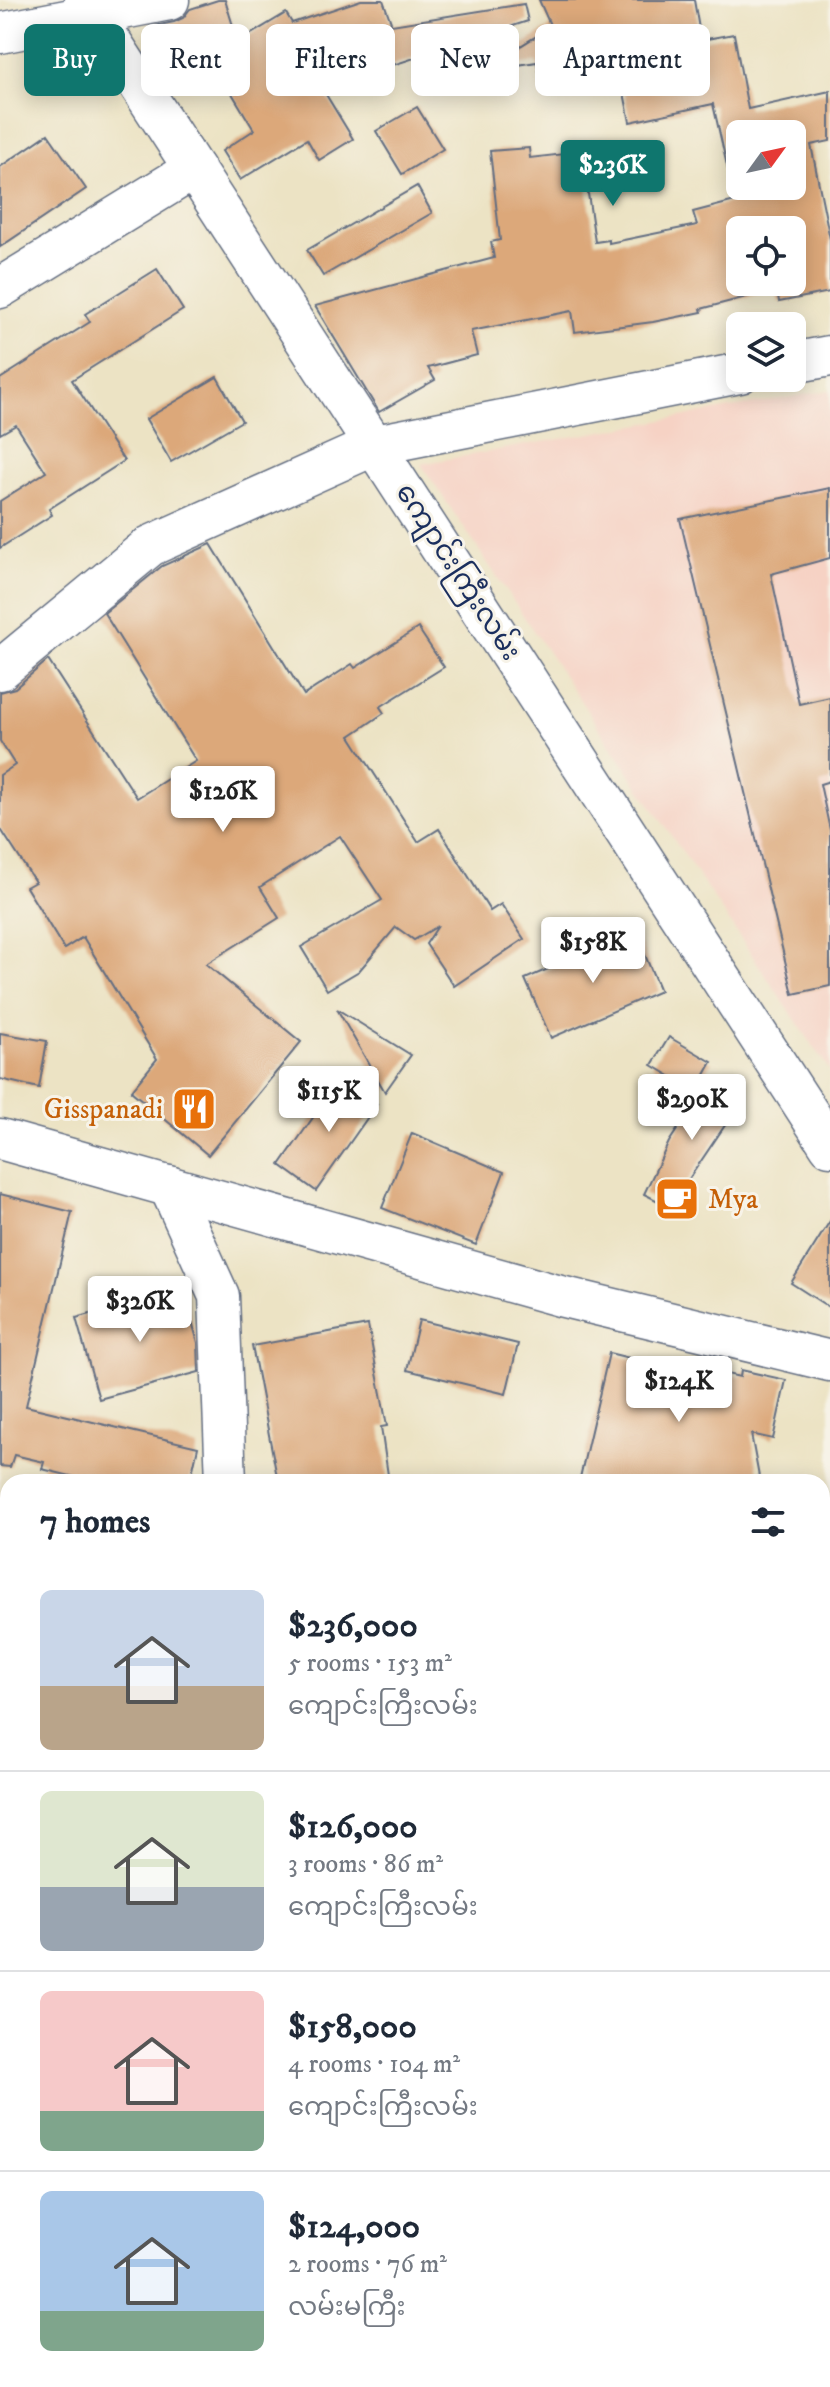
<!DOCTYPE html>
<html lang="en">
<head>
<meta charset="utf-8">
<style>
  :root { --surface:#fff; --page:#f6f6f7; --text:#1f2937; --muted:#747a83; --line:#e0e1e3; --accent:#0f766e }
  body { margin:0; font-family:"IM FELL DW Pica","Noto Sans Myanmar",serif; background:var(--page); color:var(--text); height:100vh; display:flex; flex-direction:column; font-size:30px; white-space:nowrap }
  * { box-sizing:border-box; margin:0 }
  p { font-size:26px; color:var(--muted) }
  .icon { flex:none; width:44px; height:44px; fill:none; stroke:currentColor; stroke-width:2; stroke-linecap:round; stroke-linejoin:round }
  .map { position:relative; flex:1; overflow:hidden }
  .details { position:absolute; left:0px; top:1474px; width:830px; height:914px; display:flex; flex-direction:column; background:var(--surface); border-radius:24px 24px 0 0; box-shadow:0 4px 20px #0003 }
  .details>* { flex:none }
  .guide { position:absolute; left:24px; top:24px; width:782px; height:72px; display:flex; gap:16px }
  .needle { width:52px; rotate:57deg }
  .controls { position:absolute; left:726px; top:120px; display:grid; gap:16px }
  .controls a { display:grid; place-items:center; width:80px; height:80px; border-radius:12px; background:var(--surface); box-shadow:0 4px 20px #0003; font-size:40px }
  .price { position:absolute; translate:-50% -68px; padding:0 18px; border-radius:8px; background:#fff; color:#222; font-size:26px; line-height:52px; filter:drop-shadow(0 2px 4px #0008) }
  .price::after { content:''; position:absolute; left:50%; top:48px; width:24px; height:18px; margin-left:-12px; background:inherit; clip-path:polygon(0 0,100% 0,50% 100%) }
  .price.selected { background:var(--accent); color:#fff }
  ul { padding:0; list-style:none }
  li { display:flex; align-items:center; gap:24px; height:200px; padding:0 40px }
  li+li { border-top:2px solid var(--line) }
  li span { display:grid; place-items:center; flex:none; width:224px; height:160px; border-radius:12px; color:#555 }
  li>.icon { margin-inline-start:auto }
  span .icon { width:96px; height:96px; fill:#fffc; stroke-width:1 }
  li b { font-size:34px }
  h2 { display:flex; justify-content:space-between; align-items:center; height:96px; padding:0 40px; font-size:34px }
  .chip { padding:0 28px; border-radius:12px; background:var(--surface); box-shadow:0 4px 20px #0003; font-size:28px; line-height:72px }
  .chip.selected { background:var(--accent); color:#fff }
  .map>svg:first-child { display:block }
  .built { fill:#f6d2c4 }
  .building { fill:#dca87a; fill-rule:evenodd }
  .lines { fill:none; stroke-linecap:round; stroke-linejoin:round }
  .service-casing { stroke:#646e82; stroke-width:23 }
  .minor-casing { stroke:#646e82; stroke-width:43 }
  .tertiary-casing { stroke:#646e82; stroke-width:47 }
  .primary-casing { stroke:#646e82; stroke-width:47 }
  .service { stroke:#fff; stroke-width:20 }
  .minor { stroke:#fff; stroke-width:40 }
  .tertiary { stroke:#fff; stroke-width:44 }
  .primary { stroke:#fabb8b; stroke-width:44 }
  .labels { text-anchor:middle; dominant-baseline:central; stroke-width:6; stroke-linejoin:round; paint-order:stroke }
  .street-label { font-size:28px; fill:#1b2f5e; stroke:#f7f3e8 }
  .food-label { font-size:28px; fill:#c56008; stroke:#f7f3e8; text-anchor:end }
</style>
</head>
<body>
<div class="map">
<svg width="830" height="2387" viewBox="0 0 830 2387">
  <rect width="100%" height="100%" fill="#f7f3e8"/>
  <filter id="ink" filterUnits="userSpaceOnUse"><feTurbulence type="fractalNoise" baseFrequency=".0125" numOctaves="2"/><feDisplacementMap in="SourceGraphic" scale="16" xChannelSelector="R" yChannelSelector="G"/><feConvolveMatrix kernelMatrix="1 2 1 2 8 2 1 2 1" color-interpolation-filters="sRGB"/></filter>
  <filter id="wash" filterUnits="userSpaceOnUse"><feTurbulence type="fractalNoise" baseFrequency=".006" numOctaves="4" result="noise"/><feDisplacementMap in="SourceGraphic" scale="32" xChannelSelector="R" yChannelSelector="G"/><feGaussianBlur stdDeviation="1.8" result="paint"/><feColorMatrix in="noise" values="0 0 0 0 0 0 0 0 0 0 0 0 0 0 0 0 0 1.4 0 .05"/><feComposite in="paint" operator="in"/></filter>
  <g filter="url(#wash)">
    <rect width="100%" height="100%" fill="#ece3c4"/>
    <!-- built -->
    <g class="built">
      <path d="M 830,390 L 830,1071 L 421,464 Z"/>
      <path d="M 830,1667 L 830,2387 L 292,2387 L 286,2380 L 822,2380 L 822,1669 Z"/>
      <path d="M 8,1868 L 8,2069 L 0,2060 L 0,1870 Z"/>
    </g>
    <g id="blocks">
      <!-- building -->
      <g class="building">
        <path d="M 218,0 L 225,0 L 238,42 L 286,13 L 292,23 L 361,0 L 383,0 L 392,25 L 524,4 L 528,21 L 322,88 L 353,139 L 319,160 L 307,139 L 240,180 L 222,151 L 254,130 L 206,50 L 162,64 L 150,27 L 174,22 L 183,18 L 190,9 Z"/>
        <path d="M 539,0 L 694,0 L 701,40 L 734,34 L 748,109 L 830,91 L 830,141 L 811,145 L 830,239 L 830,292 L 779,302 L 777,289 L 701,309 L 702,312 L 653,322 L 575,332 L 572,311 L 471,331 L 477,355 L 428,368 L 435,380 L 379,412 L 315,306 L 494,258 L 491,242 L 500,240 L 490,151 L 529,148 L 530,158 L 582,152 L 595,242 L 609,240 L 609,243 L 697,225 L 693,212 L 735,201 L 713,104 L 630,122 L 621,78 L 543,93 L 537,62 L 480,71 L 551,27 ZM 740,134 L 792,134 L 792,186 L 740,186 ZM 740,230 L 792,230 L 792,282 L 740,282 Z"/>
        <path d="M 417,107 L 443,149 L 402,174 L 376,131 Z"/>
        <path d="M 48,134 L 86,189 L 0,247 L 0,167 Z"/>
        <path d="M 417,186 L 432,213 L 323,276 L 307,250 Z"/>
        <path d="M 157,269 L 183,310 L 72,380 L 124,461 L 49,509 L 52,515 L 0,548 L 0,501 L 46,472 L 16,425 L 0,434 L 0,379 L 90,322 L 85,314 Z"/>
        <path d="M 217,377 L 242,421 L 171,462 L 146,419 Z"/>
        <path d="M 830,488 L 830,558 L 771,574 L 799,704 L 830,697 L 830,781 L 820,784 L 830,830 L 830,986 L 793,994 L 680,519 Z"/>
        <path d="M 211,544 L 304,695 L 352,664 L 355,668 L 418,628 L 444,667 L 380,707 L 384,713 L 350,736 L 418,842 L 439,829 L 490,911 L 501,904 L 524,939 L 454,986 L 426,944 L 438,926 L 414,940 L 396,927 L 359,971 L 327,990 L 301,947 L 382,900 L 340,836 L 260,887 L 279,918 L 206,964 L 301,1042 L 208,1155 L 131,1091 L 157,1059 L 83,937 L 64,949 L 26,887 L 35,882 L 0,828 L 0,775 L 15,765 L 0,741 L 0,692 L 15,688 L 48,660 L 137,798 L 196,761 L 104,613 L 162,566 Z"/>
        <path d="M 635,931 L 660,991 L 551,1038 L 525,979 Z"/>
        <path d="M 337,1009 L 411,1055 L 385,1092 Z"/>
        <path d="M 0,1033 L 47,1041 L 39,1088 L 0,1079 Z"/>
        <path d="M 669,1037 L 712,1062 L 696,1091 L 652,1065 Z"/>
        <path d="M 342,1076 L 377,1104 L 316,1191 L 280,1165 Z"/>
        <path d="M 711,1079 L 742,1100 L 670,1207 L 644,1194 L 669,1142 Z"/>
        <path d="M 412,1133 L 504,1172 L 476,1245 L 382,1208 Z"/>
        <path d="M 0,1194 L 72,1212 L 26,1406 L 198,1447 L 190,1482 L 95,1482 L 42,1469 L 44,1462 L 14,1455 L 10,1467 L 0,1466 Z"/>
        <path d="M 830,1221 L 830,1308 L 791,1283 Z"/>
        <path d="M 183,1289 L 198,1343 L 199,1372 L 99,1399 L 76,1318 Z"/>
        <path d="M 419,1320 L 518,1344 L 506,1394 L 407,1370 Z"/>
        <path d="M 368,1325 L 387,1426 L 381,1427 L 389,1482 L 278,1482 L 252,1346 Z"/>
        <path d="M 609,1353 L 687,1372 L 689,1365 L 740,1377 L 741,1370 L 786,1380 L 773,1439 L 751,1434 L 760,1482 L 579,1482 Z"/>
      </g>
    </g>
  </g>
  <g filter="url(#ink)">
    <use href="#blocks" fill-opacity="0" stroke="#646e82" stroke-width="2"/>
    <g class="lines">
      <!-- service casing -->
      <g class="service-casing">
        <g id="service">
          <path d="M 822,2062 L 830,2074"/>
          <path d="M 418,2380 L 423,2387"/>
        </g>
      </g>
      <!-- minor casing -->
      <g class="minor-casing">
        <g id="minor">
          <path d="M 84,0 L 830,1146"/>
          <path d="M 0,33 L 169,0"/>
          <path d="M 0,288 L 194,169"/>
          <path d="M 792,363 L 830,356"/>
          <path d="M 0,670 L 150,546 L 375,445 L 740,373"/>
          <path d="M 0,1139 L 560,1296 L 830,1361"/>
          <path d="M 169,1186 L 219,1296 L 226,1482"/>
        </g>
      </g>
      <!-- tertiary casing -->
      <g class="tertiary-casing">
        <g id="tertiary">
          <path d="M 0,2092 L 8,2102"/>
          <path d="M 0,2153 L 8,2162"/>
          <path d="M 195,2380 L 201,2387"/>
          <path d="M 251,2380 L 257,2387"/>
        </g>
      </g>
      <!-- primary casing -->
      <g class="primary-casing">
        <g id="primary">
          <path d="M 822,1612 L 830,1610"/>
          <path d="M 0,1797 L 8,1795"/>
        </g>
      </g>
      <!-- service -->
      <use href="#service" class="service"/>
      <!-- minor -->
      <use href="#minor" class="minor"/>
      <!-- tertiary -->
      <use href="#tertiary" class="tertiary"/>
      <!-- primary -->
      <use href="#primary" class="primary"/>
    </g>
  </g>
  <!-- icons -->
  <defs>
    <g id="restaurant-square" transform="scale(2.3)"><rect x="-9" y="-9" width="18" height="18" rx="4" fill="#e8710a" stroke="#f7f3e8"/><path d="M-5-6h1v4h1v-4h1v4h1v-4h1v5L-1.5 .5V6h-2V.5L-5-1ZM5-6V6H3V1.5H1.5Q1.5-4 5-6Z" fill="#fff"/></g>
    <g id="cafe-square" transform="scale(2.3)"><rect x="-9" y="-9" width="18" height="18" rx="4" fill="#e8710a" stroke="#f7f3e8"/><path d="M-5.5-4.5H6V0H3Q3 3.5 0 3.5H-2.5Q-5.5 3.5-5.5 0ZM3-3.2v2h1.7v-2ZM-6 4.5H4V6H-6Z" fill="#fff"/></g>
  </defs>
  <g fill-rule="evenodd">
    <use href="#restaurant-square" x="194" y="1109"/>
    <use href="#cafe-square" x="677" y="1199"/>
  </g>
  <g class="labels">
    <!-- street labels -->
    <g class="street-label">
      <text transform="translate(458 572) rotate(57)">ကျောင်းကြီးလမ်း</text>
    </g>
    <!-- food labels -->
    <g class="food-label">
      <text x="163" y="1109">Gisspanadi</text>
      <text x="708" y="1199" text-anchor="start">Mya</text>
    </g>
  </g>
</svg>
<div class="controls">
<a><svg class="needle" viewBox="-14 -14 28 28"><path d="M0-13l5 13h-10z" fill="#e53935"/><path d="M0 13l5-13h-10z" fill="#747a83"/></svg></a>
<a><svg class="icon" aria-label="locate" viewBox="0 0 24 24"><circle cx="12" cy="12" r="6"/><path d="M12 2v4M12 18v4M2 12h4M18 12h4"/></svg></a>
<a><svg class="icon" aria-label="layers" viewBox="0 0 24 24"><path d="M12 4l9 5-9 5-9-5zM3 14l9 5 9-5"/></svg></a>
</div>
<b class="price selected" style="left:613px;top:208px">$236K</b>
<b class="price" style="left:223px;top:834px">$126K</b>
<b class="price" style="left:593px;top:985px">$158K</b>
<b class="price" style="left:329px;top:1134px">$115K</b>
<b class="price" style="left:692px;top:1142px">$290K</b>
<b class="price" style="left:140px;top:1344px">$326K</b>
<b class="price" style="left:679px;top:1424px">$124K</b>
<div class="guide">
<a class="chip selected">Buy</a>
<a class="chip">Rent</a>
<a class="chip">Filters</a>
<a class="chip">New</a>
<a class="chip">Apartment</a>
</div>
<section class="details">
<h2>7 homes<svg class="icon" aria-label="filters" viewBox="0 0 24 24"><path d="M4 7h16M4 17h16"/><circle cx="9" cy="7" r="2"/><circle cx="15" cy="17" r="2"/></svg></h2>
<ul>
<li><span style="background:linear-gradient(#c9d6e8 60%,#b9a48a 0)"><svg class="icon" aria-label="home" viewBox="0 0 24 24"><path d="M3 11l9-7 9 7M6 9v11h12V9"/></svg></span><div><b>$236,000</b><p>5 rooms · 153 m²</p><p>ကျောင်းကြီးလမ်း</p></div></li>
<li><span style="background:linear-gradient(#dfe7d0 60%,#9aa5b1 0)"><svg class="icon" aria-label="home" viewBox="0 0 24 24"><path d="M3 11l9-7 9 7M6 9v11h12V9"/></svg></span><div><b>$126,000</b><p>3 rooms · 86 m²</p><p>ကျောင်းကြီးလမ်း</p></div></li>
<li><span style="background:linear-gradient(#f6c9c9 75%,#7fa58c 0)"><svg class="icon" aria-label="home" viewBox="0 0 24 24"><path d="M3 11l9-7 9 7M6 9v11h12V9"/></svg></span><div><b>$158,000</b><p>4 rooms · 104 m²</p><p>ကျောင်းကြီးလမ်း</p></div></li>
<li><span style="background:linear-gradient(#a9c7e8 75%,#7fa58c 0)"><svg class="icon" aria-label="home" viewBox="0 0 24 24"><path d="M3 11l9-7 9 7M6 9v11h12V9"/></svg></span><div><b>$124,000</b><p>2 rooms · 76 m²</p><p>လမ်းမကြီး</p></div></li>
</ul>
</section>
</div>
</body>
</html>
